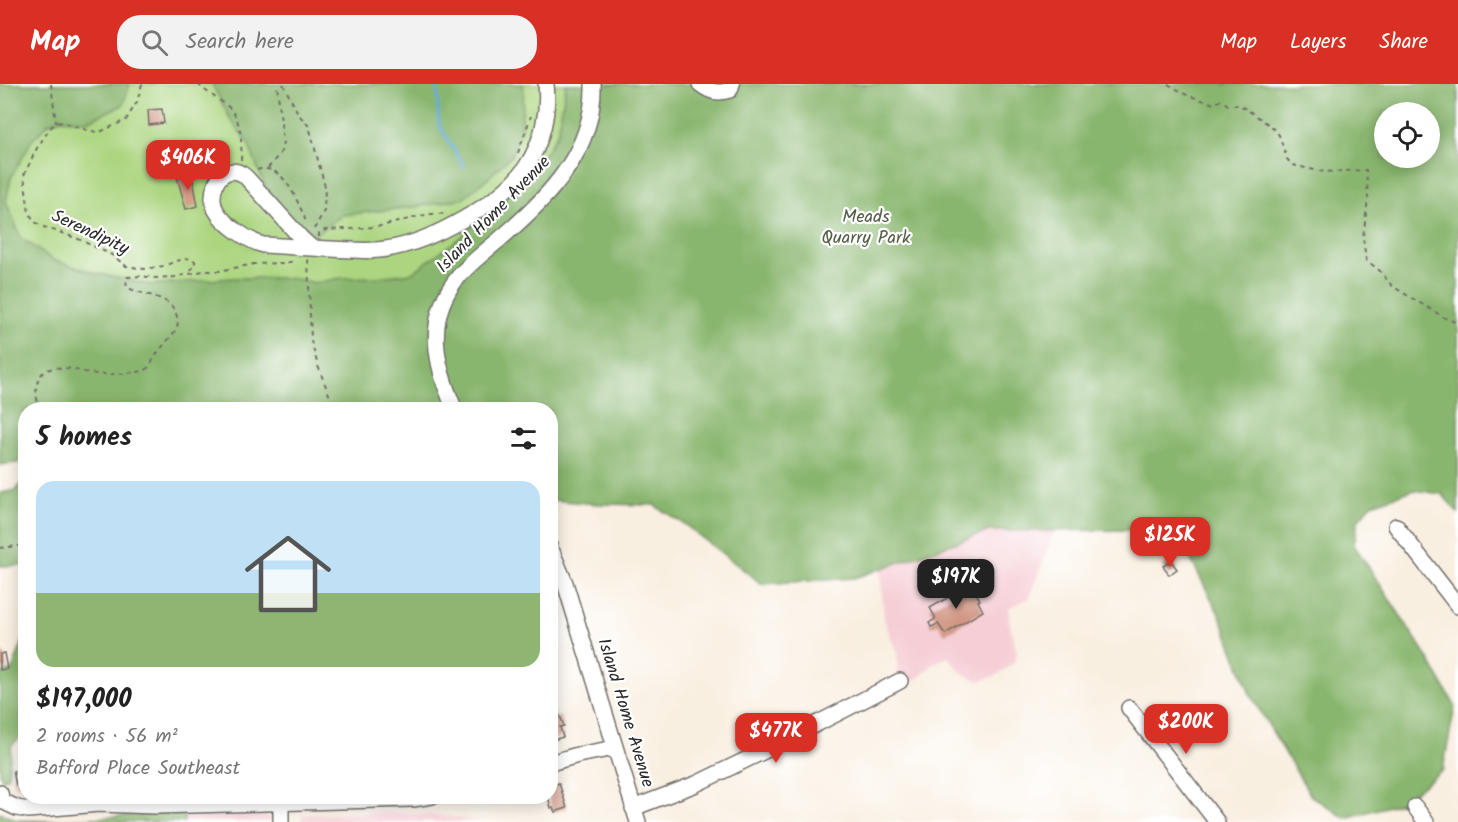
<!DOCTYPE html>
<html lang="en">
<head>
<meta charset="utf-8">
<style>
  :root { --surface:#fff; --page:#f2f2f2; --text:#222; --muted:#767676; --accent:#d93025 }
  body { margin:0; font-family:Kalam,sans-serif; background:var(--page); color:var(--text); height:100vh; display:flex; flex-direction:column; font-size:22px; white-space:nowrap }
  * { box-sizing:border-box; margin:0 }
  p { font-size:20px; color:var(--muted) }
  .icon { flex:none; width:33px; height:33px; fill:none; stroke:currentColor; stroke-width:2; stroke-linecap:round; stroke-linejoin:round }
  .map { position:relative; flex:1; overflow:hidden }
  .panel { position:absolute; left:18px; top:318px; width:540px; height:402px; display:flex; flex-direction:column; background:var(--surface); border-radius:24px; box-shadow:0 3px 15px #0003 }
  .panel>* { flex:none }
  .buttons { position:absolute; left:1374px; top:18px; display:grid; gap:12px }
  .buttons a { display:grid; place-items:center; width:66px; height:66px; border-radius:50%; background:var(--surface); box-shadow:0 3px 15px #0003; font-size:30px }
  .price { position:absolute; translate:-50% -51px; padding:0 14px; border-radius:12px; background:var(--accent); color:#fff; font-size:20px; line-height:39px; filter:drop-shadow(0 2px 3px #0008) }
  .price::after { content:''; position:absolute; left:50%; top:36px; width:18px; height:14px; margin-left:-9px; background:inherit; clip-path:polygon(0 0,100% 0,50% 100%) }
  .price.on { background:#222; color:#fff }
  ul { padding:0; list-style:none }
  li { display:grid; align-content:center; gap:12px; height:318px; padding:0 18px }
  li span { display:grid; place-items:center; height:186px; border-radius:18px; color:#555 }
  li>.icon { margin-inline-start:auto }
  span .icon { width:108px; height:108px; fill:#fffc; stroke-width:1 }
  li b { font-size:26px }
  h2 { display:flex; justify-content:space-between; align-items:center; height:72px; padding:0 18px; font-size:26px }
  header { display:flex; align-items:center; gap:36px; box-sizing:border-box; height:84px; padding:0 30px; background:var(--accent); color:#fff }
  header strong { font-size:28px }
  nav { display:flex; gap:33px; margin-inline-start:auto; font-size:21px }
  .search { width:420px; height:54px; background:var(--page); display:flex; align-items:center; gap:15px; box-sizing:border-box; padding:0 21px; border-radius:24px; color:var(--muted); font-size:22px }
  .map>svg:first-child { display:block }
  .built { fill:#f6cfd6 }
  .green { fill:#acd580; stroke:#6c8056; stroke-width:1.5 }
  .forest { fill:#89b66e; stroke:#5a704c; stroke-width:1.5; fill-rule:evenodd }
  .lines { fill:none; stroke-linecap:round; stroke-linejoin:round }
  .stream { stroke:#65acdc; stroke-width:3 }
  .building { fill:#d29784 }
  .minor-casing { stroke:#73706b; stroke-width:18 }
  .path { stroke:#73706b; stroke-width:2; stroke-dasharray:4.5 4.5; stroke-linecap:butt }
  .minor { stroke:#fff; stroke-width:15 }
  .labels { text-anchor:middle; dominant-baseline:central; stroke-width:4.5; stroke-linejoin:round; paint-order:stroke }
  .street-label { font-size:18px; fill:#2b2b2b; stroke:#fff }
  .park-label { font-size:18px; fill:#525e44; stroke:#fff }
</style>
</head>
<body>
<header>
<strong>Map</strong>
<div class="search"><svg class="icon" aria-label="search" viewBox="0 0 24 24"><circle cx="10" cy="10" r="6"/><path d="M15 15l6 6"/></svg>Search here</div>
<nav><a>Map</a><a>Layers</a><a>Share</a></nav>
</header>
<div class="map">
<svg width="1458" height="738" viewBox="0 0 1458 738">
  <rect width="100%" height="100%" fill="#fff"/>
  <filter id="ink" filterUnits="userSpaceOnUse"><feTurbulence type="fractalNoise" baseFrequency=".0167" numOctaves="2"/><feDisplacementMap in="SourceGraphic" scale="12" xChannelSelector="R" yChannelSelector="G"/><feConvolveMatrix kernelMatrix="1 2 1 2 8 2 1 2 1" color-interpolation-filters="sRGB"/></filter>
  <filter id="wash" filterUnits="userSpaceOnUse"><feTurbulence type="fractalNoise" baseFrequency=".008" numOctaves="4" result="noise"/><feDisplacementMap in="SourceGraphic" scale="24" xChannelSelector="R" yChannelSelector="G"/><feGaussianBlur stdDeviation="1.35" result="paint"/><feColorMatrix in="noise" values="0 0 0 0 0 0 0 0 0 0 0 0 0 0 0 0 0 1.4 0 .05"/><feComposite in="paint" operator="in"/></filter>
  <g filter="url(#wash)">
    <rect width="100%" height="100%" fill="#f9efe1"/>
    <!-- built -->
    <g class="built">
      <path d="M 1055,446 L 1029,514 L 1009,524 L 1009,536 L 1017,569 L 1015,578 L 996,592 L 979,597 L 962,589 L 948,573 L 936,578 L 917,595 L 910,597 L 898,588 L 897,569 L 884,536 L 880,485 L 989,447 Z"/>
      <path d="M 261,727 L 271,734 L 272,738 L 122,738 Z"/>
      <path d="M 401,728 L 447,732 L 479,738 L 300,738 L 303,731 Z"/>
    </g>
    <!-- green -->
    <path class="green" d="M 0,0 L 578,0 L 560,60 L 436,199 L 0,264 Z"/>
    <!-- forest -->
    <g class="forest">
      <path d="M 0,0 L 130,0 L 123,21 L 87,37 L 61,35 L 49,39 L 32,56 L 11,94 L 6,117 L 21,154 L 53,176 L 99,190 L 150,201 L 233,194 L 292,194 L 315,199 L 342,194 L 377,193 L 412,189 L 462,152 L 511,104 L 546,68 L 558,48 L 566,0 L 1458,0 L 1458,429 L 1442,410 L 1413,406 L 1372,420 L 1358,436 L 1354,461 L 1428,574 L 1455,622 L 1443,686 L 1400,719 L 1345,734 L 1311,712 L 1250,610 L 1221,534 L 1187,468 L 1155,446 L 989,447 L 854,494 L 762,500 L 684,440 L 654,421 L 598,420 L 551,416 L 550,326 L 26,326 L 25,388 L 23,378 L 0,381 ZM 1384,28 L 1430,28 L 1430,74 L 1384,74 Z"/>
      <path d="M 212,0 L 523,0 L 524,7 L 521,45 L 511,72 L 489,93 L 463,114 L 422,122 L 343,131 L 314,151 L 305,151 L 290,136 L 263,98 L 248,59 L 231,36 Z"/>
      <path d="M 25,396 L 25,481 L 0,482 L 0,409 L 16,406 Z"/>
      <path d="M 24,555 L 25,555 L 26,628 L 22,629 L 23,651 L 12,661 L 8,693 L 2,696 L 0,690 L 0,590 L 12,586 Z"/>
      <path d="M 184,728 L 184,738 L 0,738 L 0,729 L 16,736 L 48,737 Z"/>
    </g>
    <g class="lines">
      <!-- stream -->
      <path class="stream" d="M 437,0 L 439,41 L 464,83"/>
    </g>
    <g id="blocks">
      <!-- building -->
      <g class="building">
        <path d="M 162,25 L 164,39 L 149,41 L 148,26 Z"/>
        <path d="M 191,89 L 194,101 L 198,122 L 186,125 L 177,93 Z"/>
        <path d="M 1171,477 L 1177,485 L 1169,491 L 1163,482 Z"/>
        <path d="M 971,500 L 980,516 L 978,517 L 983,527 L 945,550 L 938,540 L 931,543 L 929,539 L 935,535 L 935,533 L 930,524 Z"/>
        <path d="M 550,559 L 558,584 L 550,586 Z"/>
        <path d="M 4,569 L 7,585 L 0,586 L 0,570 Z"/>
        <path d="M 554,627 L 556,634 L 560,632 L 564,642 L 560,643 L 563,653 L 550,657 L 550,628 Z"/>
        <path d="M 26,685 L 26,699 L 16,701 L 13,687 Z"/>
        <path d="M 559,699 L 567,724 L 555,728 L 553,724 L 551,724 L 548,712 L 550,712 L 550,702 Z"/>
      </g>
    </g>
  </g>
  <g filter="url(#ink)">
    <use href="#blocks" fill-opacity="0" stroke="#73706b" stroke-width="1.5"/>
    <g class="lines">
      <!-- minor casing -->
      <g class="minor-casing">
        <g id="minor">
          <path d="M 700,0 C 710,8 718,10 730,6 L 732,0"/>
          <path d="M 312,164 L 301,154 L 246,93 C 244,91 241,89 238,88 C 216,82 207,114 217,128 C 224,140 249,157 263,161 C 285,162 308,164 331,165 C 350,166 368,168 386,165 C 429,159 502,119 526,83 C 542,59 549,29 546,0"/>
          <path d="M 455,326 C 435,281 424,233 459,192 C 471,178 486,167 500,155 C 548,114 595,67 593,0"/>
          <path d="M 1396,442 L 1458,522"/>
          <path d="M 550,463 L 565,499 L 638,738"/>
          <path d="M 1129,624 L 1217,738"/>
          <path d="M 550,679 L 578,671 L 615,664"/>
          <path d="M 0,709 L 2,717 L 17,724 L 28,726 L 99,720 L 156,722 L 413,715 L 432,712"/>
          <path d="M 281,718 L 281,738"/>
          <path d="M 1415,723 L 1426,738"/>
          <path d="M 633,724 L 696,700 L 760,669 L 900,597"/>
        </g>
      </g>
      <!-- path -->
      <g class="path">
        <path d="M 51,0 L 56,39"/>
        <path d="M 142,0 L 137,18 L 126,36 L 102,47 L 97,48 L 87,46 L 62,38 L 56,39 L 51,43 L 37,64 L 24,91 L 29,129 L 35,138 L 41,142 L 76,154 L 112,171 L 126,182 L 144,185 L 164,182 L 176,177 L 190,174 L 195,177 L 195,182 L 187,189"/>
        <path d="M 198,0 C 206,8 215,13 225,20 C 242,33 242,56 241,76"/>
        <path d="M 283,0 L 299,31 L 309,42 L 325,103 L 324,127 L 313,147"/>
        <path d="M 1168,0 L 1187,11 L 1214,20 L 1221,16 L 1228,21 L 1239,21 L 1246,25 L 1271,42 L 1279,51 L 1287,75 L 1292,81 L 1324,88 L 1366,86 L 1368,114 L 1363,154 L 1366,176 L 1379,186 L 1392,202 L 1445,234 L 1458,239"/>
        <path d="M 518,69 L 531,32"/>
        <path d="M 268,84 L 281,68 L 283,58 L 277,0"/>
        <path d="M 257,86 C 260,85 263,84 266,85 C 287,86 300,123 307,140"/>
        <path d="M 319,153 L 319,149 L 325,146 C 345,145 365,145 385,141 C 406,137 423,128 445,130"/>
        <path d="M 308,175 L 311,257 L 318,282 L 335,326"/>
        <path d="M 40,326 C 34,310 33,286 55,284 C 68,282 83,289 97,290 C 112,291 129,289 144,287 C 151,283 153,275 158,268 C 161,264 164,261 167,257 C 173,250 180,244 177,233 C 172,210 144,213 127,203 L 126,196 L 127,193 L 142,192 L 154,194 L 175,193 L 203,187 L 219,187 L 254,180 L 283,179 L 296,177"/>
        <path d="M 0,464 L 26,461"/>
      </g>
      <!-- minor -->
      <use href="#minor" class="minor"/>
    </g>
  </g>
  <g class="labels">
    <!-- street labels -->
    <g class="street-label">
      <text transform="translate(494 131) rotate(-46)">Island Home Avenue</text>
      <text transform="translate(90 149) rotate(25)">Serendipity</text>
      <text transform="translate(625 629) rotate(73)">Island Home Avenue</text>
    </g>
    <!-- park labels -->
    <g class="park-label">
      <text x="866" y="133">Meads<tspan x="866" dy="21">Quarry Park</tspan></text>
    </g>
  </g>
</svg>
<div class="buttons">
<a><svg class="icon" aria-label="locate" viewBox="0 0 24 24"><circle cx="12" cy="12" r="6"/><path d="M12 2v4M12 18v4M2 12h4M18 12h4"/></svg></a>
</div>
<b class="price" style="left:188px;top:107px">$406K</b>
<b class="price" style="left:1170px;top:484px">$125K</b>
<b class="price on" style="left:956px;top:526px">$197K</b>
<b class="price" style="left:1186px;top:671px">$200K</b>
<b class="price" style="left:776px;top:680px">$477K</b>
<section class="panel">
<h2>5 homes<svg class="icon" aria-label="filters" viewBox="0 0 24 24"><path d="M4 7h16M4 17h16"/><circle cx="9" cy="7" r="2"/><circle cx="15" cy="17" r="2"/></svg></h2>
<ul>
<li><span style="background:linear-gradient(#bfe0f5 60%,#8fb573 0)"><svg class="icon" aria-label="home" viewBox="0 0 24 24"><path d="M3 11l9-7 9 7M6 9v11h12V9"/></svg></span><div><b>$197,000</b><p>2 rooms · 56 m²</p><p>Bafford Place Southeast</p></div></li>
</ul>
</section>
</div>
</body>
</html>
